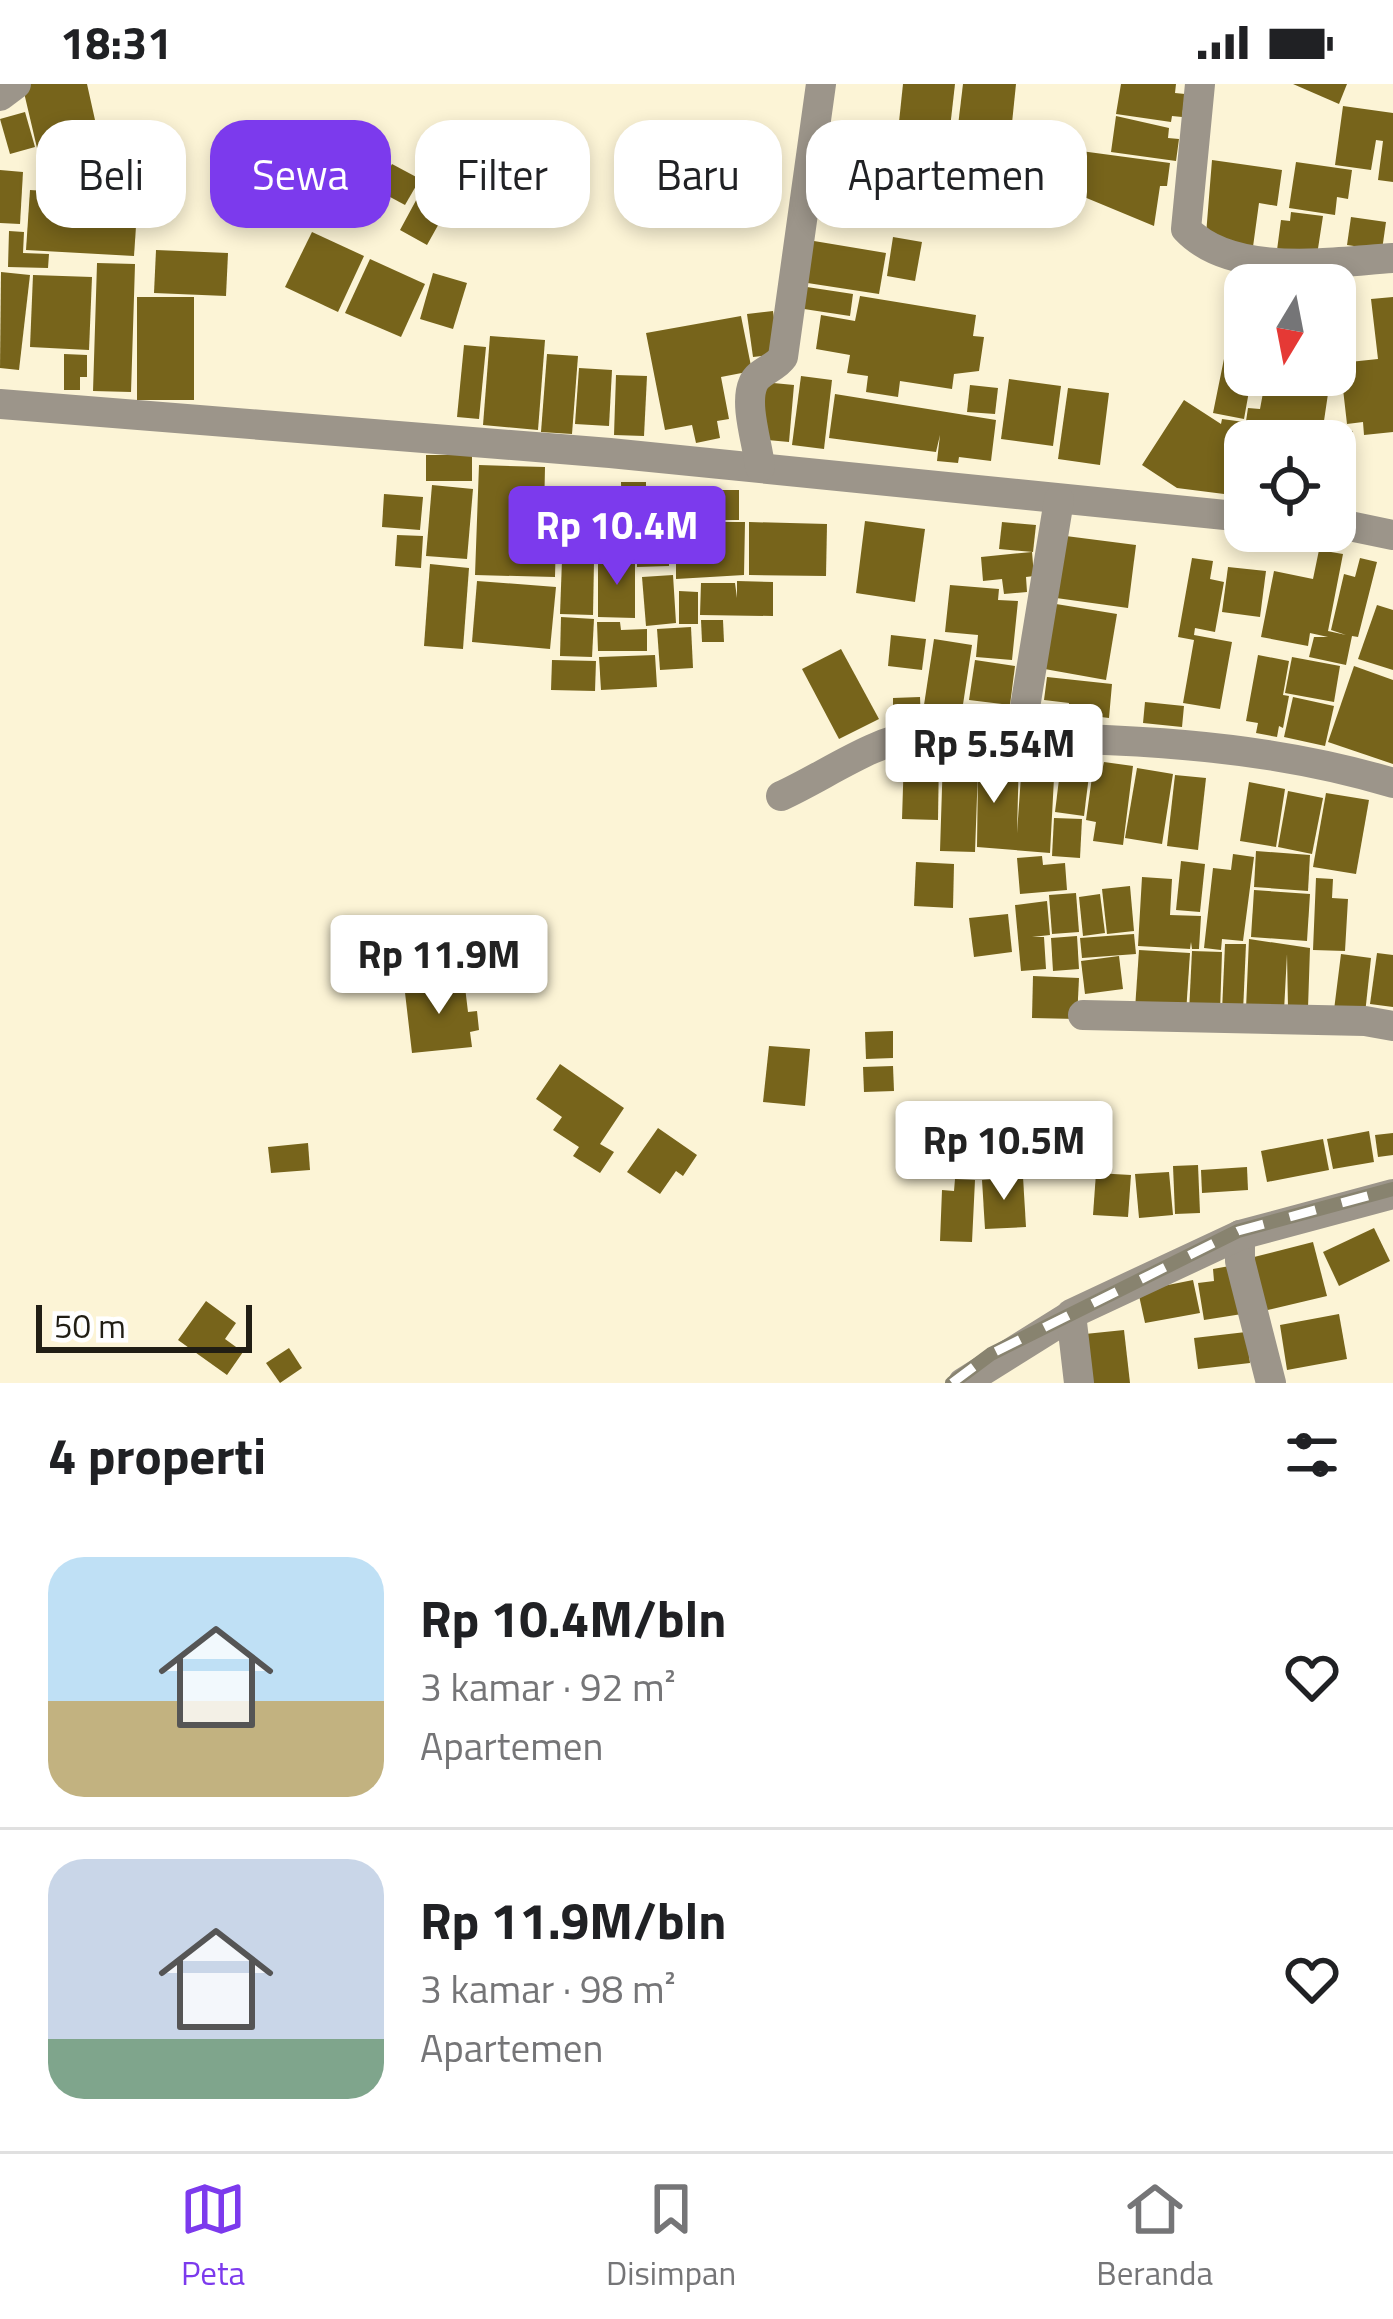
<!DOCTYPE html>
<html lang="id">
<head>
<meta charset="utf-8">
<style>
  :root { --surface:#fff; --page:#f6f6f6; --text:#202124; --muted:#757577; --line:#e0e0e0; --accent:#7c3aed }
  body { margin:0; font-family:"Titillium Web",sans-serif; background:var(--page); color:var(--text); height:100vh; display:flex; flex-direction:column; font-size:45px; white-space:nowrap }
  * { box-sizing:border-box; margin:0 }
  p { font-size:39px; color:var(--muted) }
  .icon { flex:none; width:66px; height:66px; fill:none; stroke:currentColor; stroke-width:2; stroke-linecap:round; stroke-linejoin:round }
  .map { position:relative; height:1299px; overflow:hidden }
  .drawer { display:flex; flex-direction:column; background:var(--surface); flex:1 }
  .drawer>* { flex:none }
  .top-card { position:absolute; left:36px; top:36px; width:1323px; height:108px; display:flex; gap:24px }
  .needle { width:78px; rotate:190deg }
  .fabs { position:absolute; left:1224px; top:180px; display:grid; gap:24px }
  .fabs a { display:grid; place-items:center; width:132px; height:132px; border-radius:24px; background:var(--surface); box-shadow:0 6px 18px #0003; font-size:60px }
  .scale { position:absolute; left:36px; bottom:30px; width:216px; box-sizing:border-box; padding-left:12px; border:6px solid #211e14; border-top:0; font-size:33px; line-height:42px; white-space:nowrap; color:#211e14; -webkit-text-stroke:9px #fff; paint-order:stroke }
  .price { position:absolute; translate:-50% -102px; padding:0 27px; border-radius:12px; background:#fff; color:#222; font-size:39px; line-height:78px; filter:drop-shadow(0 3px 6px #0008) }
  .price::after { content:''; position:absolute; left:50%; top:72px; width:36px; height:27px; margin-left:-18px; background:inherit; clip-path:polygon(0 0,100% 0,50% 100%) }
  .price.current { background:var(--accent); color:#fff }
  ul { padding:0; list-style:none }
  li { display:flex; align-items:center; gap:36px; height:300px; padding:0 48px }
  li+li { border-top:3px solid var(--line) }
  li span { display:grid; place-items:center; flex:none; width:336px; height:240px; border-radius:36px; color:#555 }
  li>.icon { margin-inline-start:auto }
  span .icon { width:144px; height:144px; fill:#fffc; stroke-width:1 }
  li b { font-size:51px }
  h2 { display:flex; justify-content:space-between; align-items:center; height:144px; padding:0 48px; font-size:51px }
  .chip { padding:0 42px; border-radius:36px; background:var(--surface); box-shadow:0 6px 18px #0003; font-size:42px; line-height:108px }
  .chip.current { background:var(--accent); color:#fff }
  .status { display:flex; justify-content:space-between; align-items:center; height:84px; padding:0 60px; background:var(--surface); direction:ltr }
  .status svg { height:33px; fill:currentColor }
  .tabs { display:flex; justify-content:space-around; align-items:center; height:168px; border-top:3px solid var(--line); background:var(--surface); font-size:33px; color:var(--muted) }
  .tabs a { display:grid; justify-items:center; gap:6px }
  .tabs .current { color:var(--accent) }
  .map>svg:first-child { display:block }
  .building { fill:#77641b }
  .lines { fill:none; stroke-linecap:round; stroke-linejoin:round }
  .minor { stroke:#9c958a; stroke-width:30 }
  .rail-casing { stroke:#88836f; stroke-width:14 }
  .rail { stroke:#fff; stroke-width:9; stroke-dasharray:27; stroke-linecap:butt }
</style>
</head>
<body>
<div class="status"><b>18:31</b><svg viewBox="0 0 49 12"><path d="M0 12V9h3v3zM5 12V6h3v6zM10 12V3h3v9zM15 12V0h3v12zM26 1h20v11H26zM47 4h2v5h-2z"/></svg></div>
<div class="map">
<svg width="1393" height="1299" viewBox="0 0 1393 1299">
  <rect width="100%" height="100%" fill="#fcf4d6"/>
  <!-- building -->
  <g class="building">
    <path d="M 22,0 L 87,0 L 95,36 L 76,40 L 83,71 L 41,81 Z"/>
    <path d="M 903,0 L 955,0 L 950,44 L 899,38 Z"/>
    <path d="M 963,0 L 1016,0 L 1008,78 L 957,50 Z"/>
    <path d="M 1121,0 L 1176,0 L 1175,9 L 1185,10 L 1182,33 L 1172,32 L 1171,38 L 1116,30 Z"/>
    <path d="M 1293,0 L 1347,0 L 1339,20 Z"/>
    <path d="M 1343,22 L 1393,29 L 1393,98 L 1378,96 L 1383,57 L 1376,56 L 1371,86 L 1335,81 Z"/>
    <path d="M 25,28 L 35,63 L 10,70 L 0,35 Z"/>
    <path d="M 1116,32 L 1169,44 L 1168,54 L 1179,55 L 1176,77 L 1111,68 Z"/>
    <path d="M 1066,65 L 1170,79 L 1167,102 L 1160,102 L 1154,142 L 1060,103 Z"/>
    <path d="M 440,72 L 490,98 L 473,130 L 451,118 L 427,161 L 400,146 Z"/>
    <path d="M 1212,76 L 1282,86 L 1277,122 L 1259,119 L 1252,170 L 1205,163 Z"/>
    <path d="M 1296,78 L 1352,86 L 1348,115 L 1337,113 L 1335,131 L 1289,124 Z"/>
    <path d="M 392,80 L 420,95 L 405,121 L 377,106 Z"/>
    <path d="M 67,85 L 90,87 L 89,102 L 65,98 Z"/>
    <path d="M 0,86 L 23,88 L 20,140 L 0,139 Z"/>
    <path d="M 30,106 L 138,113 L 134,172 L 26,166 Z"/>
    <path d="M 1291,128 L 1323,132 L 1317,171 L 1277,166 L 1281,136 L 1290,137 Z"/>
    <path d="M 1351,133 L 1386,138 L 1382,166 L 1347,161 Z"/>
    <path d="M 9,147 L 24,148 L 23,169 L 49,170 L 48,184 L 8,183 Z"/>
    <path d="M 312,148 L 364,172 L 338,228 L 285,203 Z"/>
    <path d="M 893,153 L 922,158 L 915,197 L 887,192 Z"/>
    <path d="M 808,156 L 886,169 L 879,210 L 801,198 Z"/>
    <path d="M 156,166 L 228,169 L 226,212 L 154,209 Z"/>
    <path d="M 370,175 L 425,200 L 401,253 L 345,229 Z"/>
    <path d="M 97,179 L 135,180 L 131,308 L 93,307 Z"/>
    <path d="M 1,188 L 30,191 L 19,286 L 0,284 Z"/>
    <path d="M 433,189 L 467,199 L 453,245 L 420,235 Z"/>
    <path d="M 33,191 L 92,193 L 89,266 L 30,263 Z"/>
    <path d="M 807,203 L 853,210 L 850,232 L 804,225 Z"/>
    <path d="M 860,212 L 976,231 L 973,252 L 984,253 L 979,287 L 954,290 L 952,305 L 900,297 L 898,313 L 866,308 L 868,292 L 847,289 L 850,271 L 816,265 L 821,231 L 855,237 Z"/>
    <rect x="137" y="213" width="57" height="103"/>
    <path d="M 1393,213 L 1393,348 L 1364,351 L 1363,338 L 1347,340 L 1340,279 L 1378,275 L 1371,215 Z"/>
    <path d="M 773,227 L 779,270 L 753,273 L 747,230 Z"/>
    <path d="M 741,232 L 752,287 L 721,293 L 729,335 L 717,337 L 720,354 L 696,359 L 692,341 L 665,346 L 646,249 Z"/>
    <path d="M 490,252 L 545,256 L 538,346 L 483,341 Z"/>
    <path d="M 464,261 L 486,263 L 479,335 L 457,333 Z"/>
    <path d="M 64,270 L 87,271 L 87,293 L 80,293 L 80,306 L 64,306 Z"/>
    <path d="M 547,270 L 578,272 L 572,350 L 541,348 Z"/>
    <path d="M 1225,270 L 1245,273 L 1245,291 L 1271,291 L 1329,303 L 1321,357 L 1243,357 L 1248,324 L 1260,325 L 1265,298 L 1251,296 L 1244,335 L 1213,329 Z"/>
    <path d="M 579,284 L 612,286 L 609,342 L 575,340 Z"/>
    <path d="M 616,291 L 647,292 L 644,352 L 614,351 Z"/>
    <path d="M 801,292 L 832,296 L 824,365 L 792,361 Z"/>
    <path d="M 1009,295 L 1061,302 L 1053,362 L 1001,355 Z"/>
    <path d="M 763,298 L 794,301 L 789,358 L 757,355 Z"/>
    <path d="M 970,301 L 998,304 L 995,330 L 967,328 Z"/>
    <path d="M 1068,304 L 1109,309 L 1100,381 L 1058,375 Z"/>
    <path d="M 835,310 L 996,336 L 991,377 L 959,373 L 958,379 L 937,377 L 940,351 L 936,368 L 829,354 Z"/>
    <path d="M 1184,316 L 1221,340 L 1222,335 L 1244,338 L 1232,411 L 1177,404 L 1142,381 Z"/>
    <path d="M 1325,343 L 1353,347 L 1344,408 L 1335,406 L 1335,357 L 1323,357 Z"/>
    <rect x="426" y="371" width="46" height="26"/>
    <path d="M 479,381 L 545,383 L 544,432 L 558,432 L 559,417 L 583,417 L 582,453 L 556,452 L 555,493 L 475,491 Z"/>
    <path d="M 621,398 L 646,398 L 646,435 L 622,436 Z"/>
    <path d="M 432,401 L 473,405 L 467,475 L 426,472 Z"/>
    <rect x="689" y="406" width="50" height="30"/>
    <path d="M 650,409 L 676,409 L 676,437 L 652,438 Z"/>
    <path d="M 384,410 L 423,413 L 420,446 L 382,443 Z"/>
    <path d="M 586,422 L 617,422 L 623,469 L 585,468 Z"/>
    <path d="M 865,437 L 925,445 L 915,518 L 856,509 Z"/>
    <path d="M 703,438 L 745,438 L 744,491 L 676,495 L 676,448 L 703,449 Z"/>
    <path d="M 749,438 L 827,440 L 826,492 L 749,491 Z"/>
    <path d="M 1002,438 L 1036,441 L 1033,468 L 999,465 Z"/>
    <path d="M 669,440 L 669,482 L 637,483 L 637,441 Z"/>
    <path d="M 397,451 L 423,452 L 421,484 L 395,482 Z"/>
    <path d="M 1058,451 L 1136,461 L 1128,524 L 1049,513 Z"/>
    <path d="M 1319,466 L 1343,470 L 1328,547 L 1346,551 L 1331,546 L 1344,490 L 1355,493 L 1360,474 L 1377,478 L 1358,553 L 1352,552 L 1346,581 L 1309,573 L 1314,553 L 1328,553 L 1310,549 L 1308,562 L 1261,553 L 1274,487 L 1313,495 Z"/>
    <path d="M 1032,468 L 1034,492 L 1026,493 L 1027,508 L 1004,510 L 1002,495 L 983,497 L 981,473 Z"/>
    <path d="M 598,474 L 635,474 L 635,534 L 598,533 Z"/>
    <path d="M 1192,474 L 1213,477 L 1210,495 L 1224,498 L 1215,548 L 1195,544 L 1194,551 L 1232,558 L 1220,625 L 1183,619 L 1194,556 L 1178,553 Z"/>
    <path d="M 562,476 L 594,477 L 593,531 L 560,530 Z"/>
    <path d="M 430,480 L 469,484 L 463,565 L 424,562 Z"/>
    <path d="M 1228,483 L 1266,487 L 1260,533 L 1222,528 Z"/>
    <path d="M 673,491 L 676,539 L 646,542 L 642,493 Z"/>
    <path d="M 477,497 L 556,503 L 550,565 L 472,558 Z"/>
    <path d="M 737,497 L 773,498 L 773,532 L 700,531 L 701,499 L 735,499 L 737,514 Z"/>
    <path d="M 950,501 L 999,505 L 998,516 L 1018,517 L 1012,576 L 976,573 L 978,551 L 945,548 Z"/>
    <path d="M 679,507 L 698,508 L 698,540 L 679,540 Z"/>
    <path d="M 1050,519 L 1117,530 L 1106,596 L 1039,584 Z"/>
    <path d="M 1377,521 L 1393,526 L 1393,586 L 1358,575 Z"/>
    <path d="M 561,533 L 594,535 L 592,573 L 560,572 Z"/>
    <path d="M 701,536 L 723,536 L 724,558 L 702,558 Z"/>
    <path d="M 597,538 L 620,538 L 621,546 L 647,545 L 647,567 L 598,567 Z"/>
    <path d="M 691,543 L 693,584 L 660,586 L 657,545 Z"/>
    <path d="M 891,551 L 926,555 L 922,586 L 888,582 Z"/>
    <path d="M 934,555 L 972,561 L 962,627 L 924,621 Z"/>
    <path d="M 841,565 L 879,635 L 839,655 L 802,585 Z"/>
    <path d="M 655,571 L 657,603 L 601,606 L 599,573 Z"/>
    <path d="M 1258,571 L 1289,577 L 1283,611 L 1289,612 L 1283,644 L 1279,642 L 1277,653 L 1256,649 L 1258,639 L 1246,637 Z"/>
    <path d="M 1292,573 L 1340,582 L 1334,618 L 1285,609 Z"/>
    <path d="M 552,576 L 596,577 L 595,607 L 551,606 Z"/>
    <path d="M 975,576 L 1015,582 L 1010,621 L 969,616 Z"/>
    <path d="M 1354,582 L 1393,596 L 1393,680 L 1328,658 Z"/>
    <path d="M 1047,593 L 1112,600 L 1109,634 L 1068,629 L 1069,619 L 1044,616 Z"/>
    <path d="M 920,613 L 921,637 L 893,637 L 893,614 Z"/>
    <path d="M 1293,613 L 1334,622 L 1325,662 L 1284,653 Z"/>
    <path d="M 1145,618 L 1184,622 L 1182,643 L 1143,639 Z"/>
    <path d="M 1063,663 L 1092,667 L 1084,732 L 1055,728 Z"/>
    <path d="M 904,671 L 939,671 L 938,736 L 902,735 Z"/>
    <path d="M 1019,671 L 1017,749 L 1021,692 L 1054,694 L 1050,769 L 977,763 L 978,685 L 975,768 L 940,767 L 943,673 Z"/>
    <path d="M 1104,678 L 1133,682 L 1123,761 L 1093,757 L 1096,738 L 1086,736 L 1093,686 L 1102,687 Z"/>
    <path d="M 1137,684 L 1173,690 L 1162,760 L 1125,754 Z"/>
    <path d="M 1175,691 L 1206,694 L 1198,766 L 1167,762 Z"/>
    <path d="M 1249,698 L 1285,705 L 1276,763 L 1240,757 Z"/>
    <path d="M 1288,707 L 1323,714 L 1312,770 L 1278,763 Z"/>
    <path d="M 1326,709 L 1369,716 L 1356,790 L 1313,783 Z"/>
    <path d="M 1054,734 L 1082,735 L 1080,774 L 1052,772 Z"/>
    <path d="M 1256,767 L 1310,771 L 1308,807 L 1254,803 Z"/>
    <path d="M 1233,770 L 1254,773 L 1243,857 L 1222,855 L 1221,866 L 1204,864 L 1213,784 L 1231,786 Z"/>
    <path d="M 1042,772 L 1043,781 L 1065,779 L 1067,806 L 1020,810 L 1017,774 Z"/>
    <path d="M 1181,777 L 1205,780 L 1200,828 L 1176,826 Z"/>
    <path d="M 916,778 L 954,780 L 953,824 L 914,822 Z"/>
    <path d="M 1142,793 L 1172,795 L 1170,831 L 1201,832 L 1199,865 L 1192,865 L 1191,858 L 1190,865 L 1138,862 Z"/>
    <path d="M 1316,794 L 1333,795 L 1332,814 L 1348,815 L 1345,867 L 1313,866 Z"/>
    <path d="M 1130,802 L 1134,847 L 1107,850 L 1102,805 Z"/>
    <path d="M 1254,806 L 1310,810 L 1307,857 L 1251,853 Z"/>
    <path d="M 1076,809 L 1079,848 L 1052,850 L 1049,811 Z"/>
    <path d="M 1100,810 L 1105,849 L 1083,852 L 1079,813 Z"/>
    <path d="M 1047,817 L 1050,851 L 1032,853 L 1044,853 L 1046,885 L 1021,887 L 1015,821 Z"/>
    <path d="M 1008,830 L 1012,868 L 974,873 L 969,834 Z"/>
    <path d="M 1134,850 L 1136,870 L 1082,874 L 1080,854 Z"/>
    <path d="M 1077,852 L 1079,885 L 1053,887 L 1051,854 Z"/>
    <path d="M 1249,855 L 1310,864 L 1308,924 L 1288,924 L 1287,870 L 1284,927 L 1246,925 Z"/>
    <path d="M 1225,860 L 1246,860 L 1243,928 L 1222,927 Z"/>
    <path d="M 1139,866 L 1190,869 L 1186,929 L 1135,925 Z"/>
    <path d="M 1192,867 L 1222,868 L 1220,929 L 1189,928 Z"/>
    <path d="M 1377,869 L 1393,871 L 1393,923 L 1370,920 Z"/>
    <path d="M 1341,870 L 1371,874 L 1365,930 L 1334,926 Z"/>
    <path d="M 1119,872 L 1123,905 L 1085,910 L 1081,877 Z"/>
    <path d="M 1033,892 L 1079,894 L 1077,935 L 1032,934 Z"/>
    <path d="M 443,895 L 444,906 L 465,903 L 468,928 L 477,927 L 479,946 L 470,948 L 472,963 L 412,969 L 404,900 Z"/>
    <path d="M 893,947 L 893,974 L 866,975 L 865,948 Z"/>
    <path d="M 769,962 L 810,965 L 805,1022 L 763,1018 Z"/>
    <path d="M 560,980 L 624,1024 L 600,1060 L 614,1068 L 600,1089 L 573,1072 L 579,1063 L 553,1046 L 562,1033 L 536,1015 Z"/>
    <path d="M 893,982 L 894,1007 L 864,1008 L 863,983 Z"/>
    <path d="M 658,1044 L 697,1071 L 683,1092 L 676,1087 L 660,1110 L 627,1088 Z"/>
    <path d="M 1369,1047 L 1374,1078 L 1333,1085 L 1327,1055 Z"/>
    <path d="M 1393,1049 L 1393,1071 L 1378,1073 L 1375,1051 Z"/>
    <path d="M 1323,1055 L 1329,1086 L 1267,1098 L 1261,1067 Z"/>
    <path d="M 308,1059 L 310,1086 L 271,1089 L 268,1063 Z"/>
    <path d="M 1198,1081 L 1200,1129 L 1175,1130 L 1173,1082 Z"/>
    <path d="M 1247,1083 L 1248,1106 L 1202,1109 L 1201,1086 Z"/>
    <path d="M 1169,1088 L 1173,1131 L 1139,1134 L 1135,1090 Z"/>
    <path d="M 1096,1089 L 1131,1091 L 1128,1133 L 1093,1131 Z"/>
    <path d="M 1023,1093 L 1026,1143 L 985,1145 L 982,1096 Z"/>
    <path d="M 955,1095 L 975,1096 L 972,1158 L 940,1157 L 942,1106 L 954,1107 Z"/>
    <path d="M 1374,1144 L 1390,1177 L 1339,1202 L 1323,1168 Z"/>
    <path d="M 1313,1158 L 1327,1212 L 1259,1228 L 1246,1175 Z"/>
    <path d="M 1235,1181 L 1242,1230 L 1204,1236 L 1198,1199 L 1214,1197 L 1213,1185 Z"/>
    <path d="M 1193,1196 L 1200,1229 L 1145,1239 L 1138,1207 Z"/>
    <path d="M 206,1217 L 236,1239 L 225,1255 L 243,1268 L 227,1291 L 178,1256 Z"/>
    <path d="M 1339,1230 L 1347,1275 L 1287,1286 L 1280,1241 Z"/>
    <path d="M 1124,1246 L 1130,1299 L 1091,1299 L 1085,1250 Z"/>
    <path d="M 1246,1248 L 1250,1279 L 1198,1285 L 1194,1254 Z"/>
    <path d="M 289,1264 L 302,1284 L 280,1299 L 266,1279 Z"/>
  </g>
  <g class="lines">
    <!-- minor -->
    <g class="minor">
      <path d="M 1200,0 L 1186,145 C 1232,194 1331,178 1393,174"/>
      <path d="M 0,12 L 16,0"/>
      <path d="M 0,320 L 610,369 L 1245,433"/>
      <path d="M 760,383 C 758,361 744,321 753,300 C 758,287 775,285 783,273 L 821,0"/>
      <path d="M 1335,439 L 1393,451"/>
      <path d="M 1020,654 L 1059,416"/>
      <path d="M 781,712 C 825,692 874,656 919,651 C 1079,655 1238,652 1393,699"/>
      <path d="M 1083,931 L 1365,937 L 1393,942"/>
      <path d="M 1240,1151 L 1240,1177 L 1271,1299"/>
      <path d="M 963,1299 L 1070,1232"/>
      <path d="M 1079,1299 L 1071,1230 L 1240,1151 L 1393,1110"/>
    </g>
    <!-- rail casing -->
    <g class="rail-casing">
      <path id="rail" d="M 952,1299 L 991,1270 L 1238,1147 L 1393,1105"/>
    </g>
    <!-- rail -->
    <use href="#rail" class="rail"/>
  </g>
</svg>
<div class="fabs">
<a><svg class="needle" viewBox="-14 -14 28 28"><path d="M0-13l5 13h-10z" fill="#e53935"/><path d="M0 13l5-13h-10z" fill="#757577"/></svg></a>
<a><svg class="icon" aria-label="locate" viewBox="0 0 24 24"><circle cx="12" cy="12" r="6"/><path d="M12 2v4M12 18v4M2 12h4M18 12h4"/></svg></a>
</div>
<div class="scale">50 m</div>
<b class="price current" style="left:617px;top:504px">Rp 10.4M</b>
<b class="price" style="left:994px;top:722px">Rp 5.54M</b>
<b class="price" style="left:439px;top:933px">Rp 11.9M</b>
<b class="price" style="left:1004px;top:1119px">Rp 10.5M</b>
<div class="top-card">
<a class="chip">Beli</a>
<a class="chip current">Sewa</a>
<a class="chip">Filter</a>
<a class="chip">Baru</a>
<a class="chip">Apartemen</a>
</div>
</div>
<section class="drawer">
<h2>4 properti<svg class="icon" aria-label="filters" viewBox="0 0 24 24"><path d="M4 7h16M4 17h16"/><circle cx="9" cy="7" r="2"/><circle cx="15" cy="17" r="2"/></svg></h2>
<ul>
<li><span style="background:linear-gradient(#bfe0f5 60%,#c2b280 0)"><svg class="icon" aria-label="home" viewBox="0 0 24 24"><path d="M3 11l9-7 9 7M6 9v11h12V9"/></svg></span><div><b>Rp 10.4M/bln</b><p>3 kamar · 92 m²</p><p>Apartemen</p></div><svg class="icon" aria-label="heart" viewBox="0 0 24 24"><path d="M12 20l-8-8c-3-5 5-10 8-4 3-6 11-1 8 4z"/></svg></li>
<li><span style="background:linear-gradient(#c9d6e8 75%,#7fa58c 0)"><svg class="icon" aria-label="home" viewBox="0 0 24 24"><path d="M3 11l9-7 9 7M6 9v11h12V9"/></svg></span><div><b>Rp 11.9M/bln</b><p>3 kamar · 98 m²</p><p>Apartemen</p></div><svg class="icon" aria-label="heart" viewBox="0 0 24 24"><path d="M12 20l-8-8c-3-5 5-10 8-4 3-6 11-1 8 4z"/></svg></li>
</ul>
</section>
<nav class="tabs">
<a class="current"><svg class="icon" aria-label="map" viewBox="0 0 24 24"><path d="M3 6l6-2 6 2 6-2v14l-6 2-6-2-6 2zM9 4v14M15 6v14"/></svg>Peta</a>
<a><svg class="icon" aria-label="saved" viewBox="0 0 24 24"><path d="M7 4h10v16l-5-4-5 4z"/></svg>Disimpan</a>
<a><svg class="icon" aria-label="home" viewBox="0 0 24 24"><path d="M3 11l9-7 9 7M6 9v11h12V9"/></svg>Beranda</a>
</nav>
</body>
</html>
